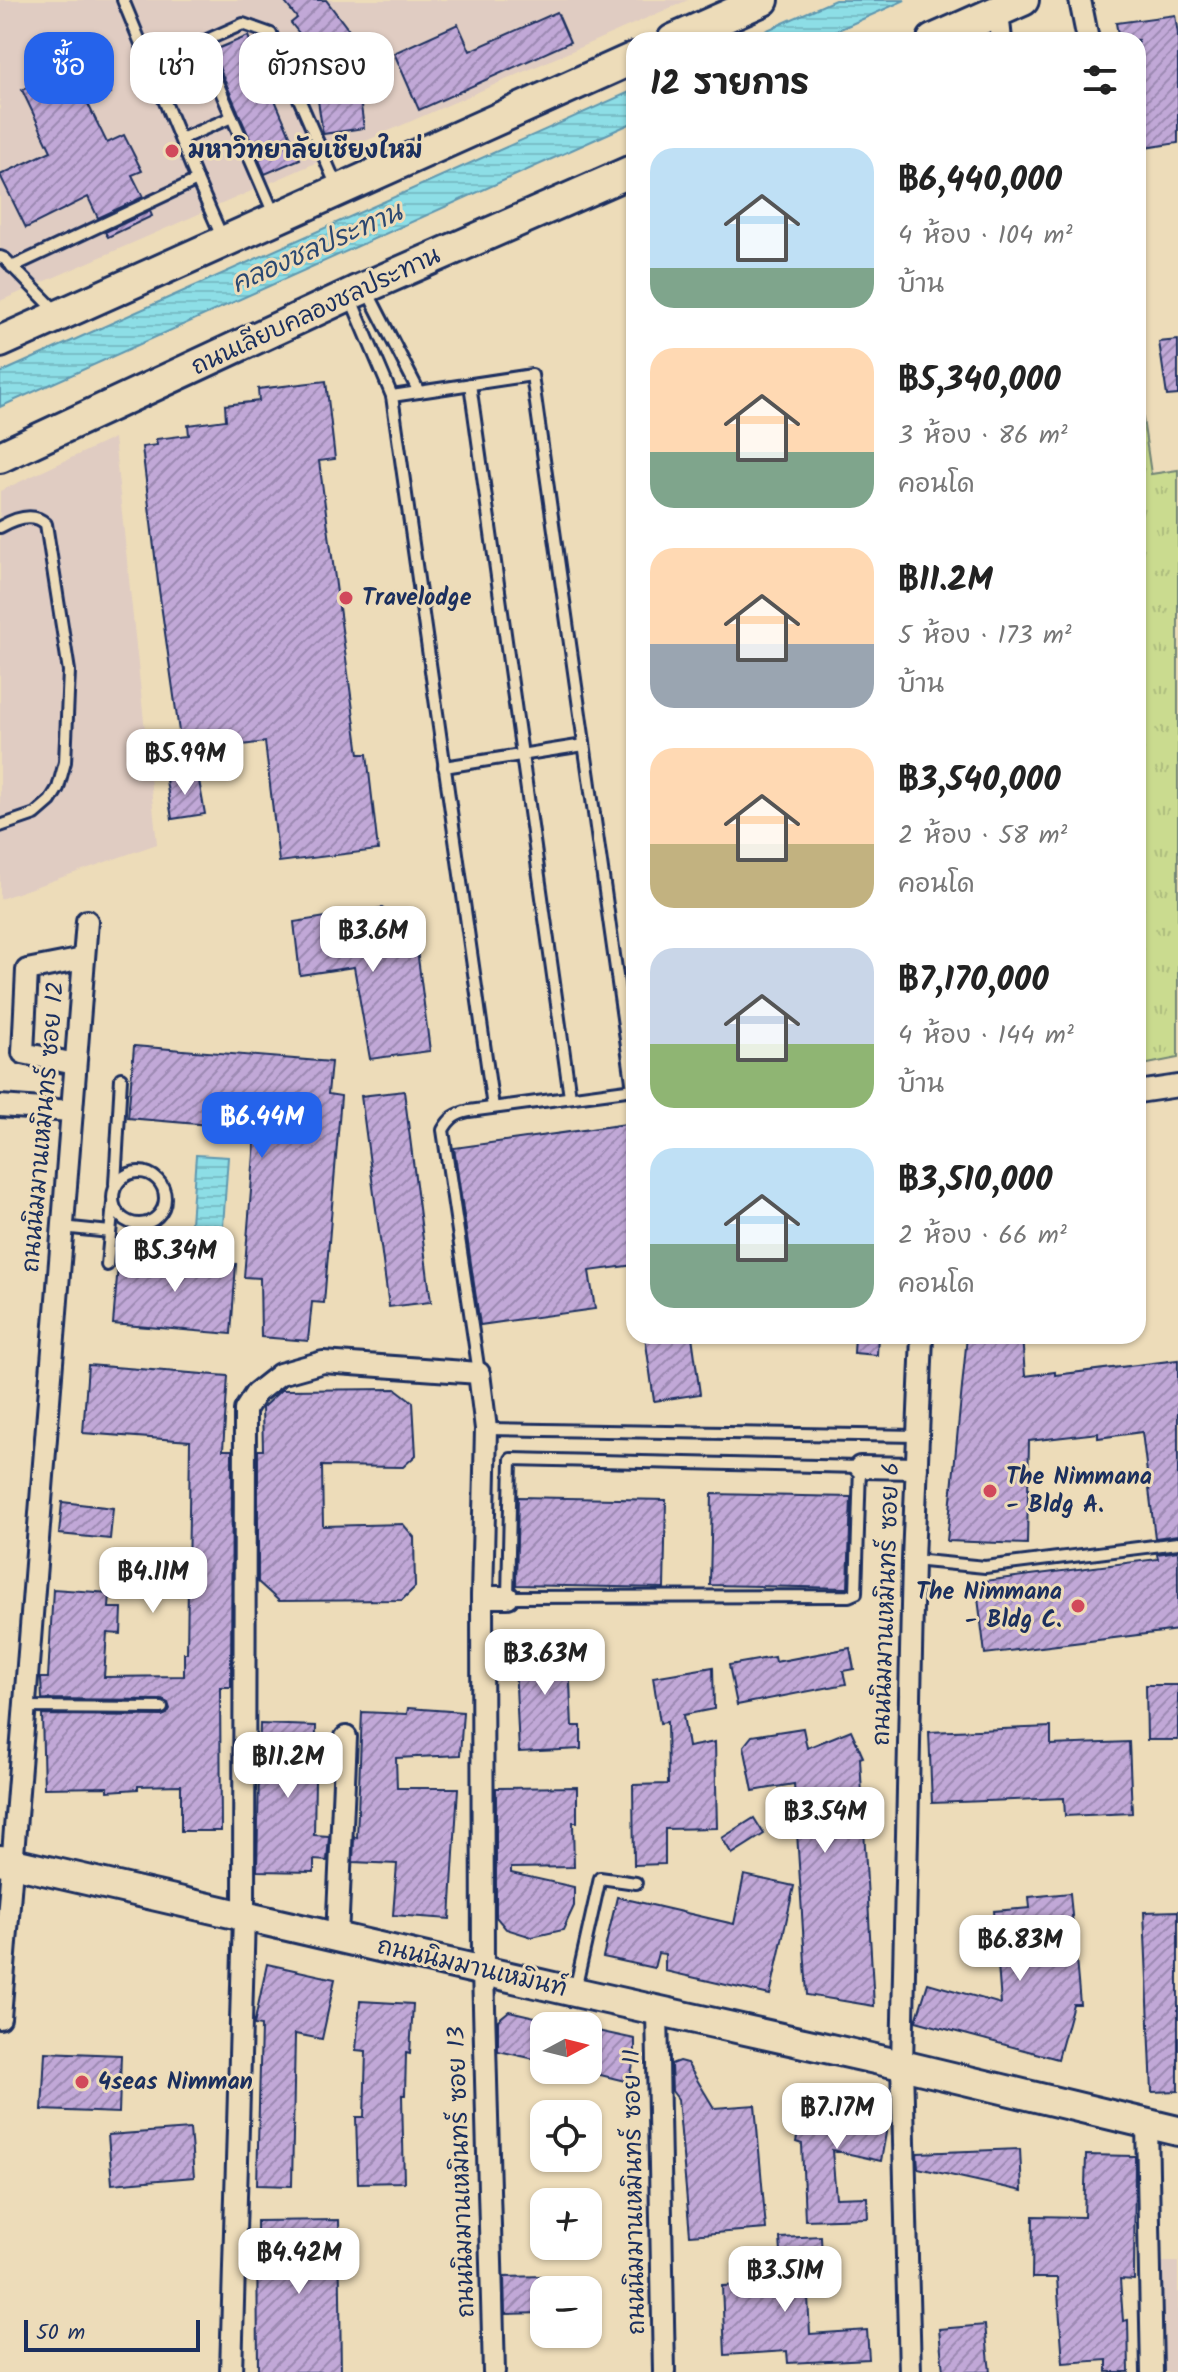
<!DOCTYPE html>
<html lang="th">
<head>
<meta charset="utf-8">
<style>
  :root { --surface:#fff; --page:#f6f6f6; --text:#222; --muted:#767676; --accent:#2563eb }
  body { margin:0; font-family:Kalam,"Playpen Sans Thai",sans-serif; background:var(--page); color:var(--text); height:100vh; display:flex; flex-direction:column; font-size:30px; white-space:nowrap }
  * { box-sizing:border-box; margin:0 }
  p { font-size:26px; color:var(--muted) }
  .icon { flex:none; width:44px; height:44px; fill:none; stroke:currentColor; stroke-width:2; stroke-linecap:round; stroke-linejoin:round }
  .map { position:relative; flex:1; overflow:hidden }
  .details { position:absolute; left:626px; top:32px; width:520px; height:1312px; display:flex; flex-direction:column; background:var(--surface); border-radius:24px; box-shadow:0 2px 6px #0004 }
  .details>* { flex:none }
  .guide { position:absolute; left:24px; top:32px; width:482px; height:72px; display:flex; gap:16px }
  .needle { width:52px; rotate:83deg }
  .controls { position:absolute; left:530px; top:2012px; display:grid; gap:16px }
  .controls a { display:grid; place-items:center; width:72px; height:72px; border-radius:16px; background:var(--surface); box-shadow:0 2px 6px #0004; font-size:40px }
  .scale { position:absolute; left:24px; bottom:20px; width:176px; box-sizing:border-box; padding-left:8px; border:4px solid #1b2f5e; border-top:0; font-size:22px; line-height:28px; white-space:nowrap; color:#1b2f5e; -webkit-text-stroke:6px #eddcb9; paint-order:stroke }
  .price { position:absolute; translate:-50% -68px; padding:0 18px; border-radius:16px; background:#fff; color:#222; font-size:26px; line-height:52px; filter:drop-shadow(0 2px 4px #0008) }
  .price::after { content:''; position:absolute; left:50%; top:48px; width:24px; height:18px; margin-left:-12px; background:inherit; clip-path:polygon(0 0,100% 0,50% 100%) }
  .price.active { background:var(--accent); color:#fff }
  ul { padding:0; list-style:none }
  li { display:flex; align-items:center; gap:24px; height:200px; padding:0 24px }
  li span { display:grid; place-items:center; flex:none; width:224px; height:160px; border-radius:24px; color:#555 }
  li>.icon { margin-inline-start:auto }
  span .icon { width:96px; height:96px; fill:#fffc; stroke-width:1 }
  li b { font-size:34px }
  h2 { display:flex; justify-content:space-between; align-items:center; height:96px; padding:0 24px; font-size:34px }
  .chip { padding:0 28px; border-radius:24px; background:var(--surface); box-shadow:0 2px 6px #0004; font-size:28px; line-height:72px }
  .chip.active { background:var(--accent); color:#fff }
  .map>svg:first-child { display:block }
  .built { fill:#e0ccc2 }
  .grass { fill:url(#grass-tufts); stroke:#728576; stroke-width:2 }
  .water { fill:url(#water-rules); stroke:#5f98b0; stroke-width:2 }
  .building { fill:url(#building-hatch); stroke:#1b2f5e; stroke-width:2 }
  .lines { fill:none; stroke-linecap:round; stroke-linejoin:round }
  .service-casing { stroke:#1b2f5e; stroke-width:16 }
  .minor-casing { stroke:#1b2f5e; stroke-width:26 }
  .secondary-casing { stroke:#1b2f5e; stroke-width:34 }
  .primary-casing { stroke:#1b2f5e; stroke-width:36 }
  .service { stroke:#eddcb9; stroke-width:10 }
  .minor { stroke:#eddcb9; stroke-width:20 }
  .secondary { stroke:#eddcb9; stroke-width:28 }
  .primary { stroke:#eddcb9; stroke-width:30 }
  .poi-dot { fill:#d1495b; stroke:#eddcb9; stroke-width:3 }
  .labels { text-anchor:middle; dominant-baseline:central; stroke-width:6; stroke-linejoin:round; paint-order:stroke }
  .poi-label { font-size:24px; font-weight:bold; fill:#1b2f5e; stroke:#eddcb9; text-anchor:start }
  .street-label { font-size:24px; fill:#1b2f5e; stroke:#eddcb9 }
  .water-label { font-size:26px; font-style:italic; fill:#2c4972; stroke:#eddcb9 }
</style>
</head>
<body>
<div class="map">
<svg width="1178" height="2372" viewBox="0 0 1178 2372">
  <defs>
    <pattern id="grass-tufts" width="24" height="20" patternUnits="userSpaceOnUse" patternTransform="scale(2)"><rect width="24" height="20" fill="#cadb8f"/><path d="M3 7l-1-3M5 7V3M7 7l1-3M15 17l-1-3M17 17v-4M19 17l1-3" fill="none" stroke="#adbc7e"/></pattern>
    <pattern id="water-rules" width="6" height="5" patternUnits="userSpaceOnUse" patternTransform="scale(2)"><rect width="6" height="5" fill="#8ddee6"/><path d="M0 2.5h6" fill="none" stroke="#79bfc8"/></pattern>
    <pattern id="building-hatch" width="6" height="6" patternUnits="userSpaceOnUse" patternTransform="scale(2)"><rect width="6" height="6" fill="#c1a8d7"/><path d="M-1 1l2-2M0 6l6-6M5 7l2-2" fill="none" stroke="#9c89b2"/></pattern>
  </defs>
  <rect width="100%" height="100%" fill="#eddcb9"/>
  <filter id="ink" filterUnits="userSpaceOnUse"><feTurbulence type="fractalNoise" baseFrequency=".0125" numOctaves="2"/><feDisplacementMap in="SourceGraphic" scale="16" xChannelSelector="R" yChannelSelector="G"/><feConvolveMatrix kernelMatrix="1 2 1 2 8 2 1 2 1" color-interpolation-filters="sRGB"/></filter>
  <g filter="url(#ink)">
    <!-- built -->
    <g class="built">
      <path d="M 0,0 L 688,0 L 0,301 Z"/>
      <path d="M 114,438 L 157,844 L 0,899 L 0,491 Z"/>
      <path d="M 1158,2262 L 1178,2262 L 1178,2372 L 1160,2372 Z"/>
    </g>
    <!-- grass -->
    <path class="grass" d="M 1138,405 L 1141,405 L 1151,474 L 1178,470 L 1178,1058 L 1138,1066 Z"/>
    <!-- water -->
    <g class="water">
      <path d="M 835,0 L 905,0 L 816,40 L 745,40 Z"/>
      <path d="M 634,90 L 634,122 L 0,407 L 0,373 Z"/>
      <path d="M 196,1155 L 228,1157 L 223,1226 L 191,1223 Z"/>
    </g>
    <!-- building -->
    <g class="building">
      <path d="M 283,0 L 326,0 L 351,33 L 364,128 L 323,134 L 310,47 L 291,23 L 297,18 Z"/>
      <path d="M 557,12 L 570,42 L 419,110 L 394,53 L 458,24 L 470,51 Z"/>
      <path d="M 1175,15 L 1178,34 L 1178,143 L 1138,149 L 1138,40 L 1119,40 L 1116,23 Z"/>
      <path d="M 83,35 L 111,93 L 88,104 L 107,143 L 124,135 L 142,171 L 132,175 L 143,197 L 98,218 L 88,197 L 26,228 L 0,175 L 51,151 L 22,90 L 44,79 L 34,59 Z"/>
      <path d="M 248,36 L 300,159 L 265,174 L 212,51 Z"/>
      <path d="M 150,211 L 152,216 L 108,237 L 105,232 Z"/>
      <path d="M 1178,340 L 1178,395 L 1167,396 L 1159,342 Z"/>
      <path d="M 326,381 L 335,459 L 319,461 L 359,754 L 367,754 L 378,850 L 279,862 L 265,742 L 182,753 L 159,590 L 142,447 L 157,445 L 156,439 L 189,435 L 188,425 L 226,420 L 225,405 L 259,401 L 258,389 Z"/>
      <path d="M 198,775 L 205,814 L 172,819 L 166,780 Z"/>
      <path d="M 382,908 L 415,934 L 430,1051 L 370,1059 L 354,967 L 300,975 L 294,922 Z"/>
      <path d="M 134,1046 L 331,1062 L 328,1094 L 341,1096 L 324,1303 L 312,1302 L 308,1341 L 261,1337 L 260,1278 L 244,1277 L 256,1129 L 128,1118 Z"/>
      <path d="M 404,1091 L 431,1302 L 389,1307 L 361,1096 Z"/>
      <path d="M 634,1123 L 634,1265 L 589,1271 L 595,1309 L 480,1325 L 454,1148 Z"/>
      <path d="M 119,1254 L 236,1264 L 231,1334 L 113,1324 Z"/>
      <path d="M 645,1336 L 692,1336 L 700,1394 L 654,1401 Z"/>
      <path d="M 855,1336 L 878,1336 L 877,1355 L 854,1353 Z"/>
      <path d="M 967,1336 L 1022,1336 L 1025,1376 L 1055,1372 L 1055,1375 L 1178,1360 L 1178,1535 L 1155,1538 L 1142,1432 L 1098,1438 L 1098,1433 L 1029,1441 L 1027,1544 L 947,1541 Z"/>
      <path d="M 88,1365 L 228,1376 L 223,1450 L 232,1450 L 231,1687 L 220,1687 L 221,1831 L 181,1831 L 181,1785 L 138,1786 L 138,1789 L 108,1791 L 108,1787 L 44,1788 L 42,1715 L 162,1716 L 167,1714 L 170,1709 L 168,1703 L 162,1700 L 42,1699 L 41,1678 L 48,1678 L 53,1589 L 110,1593 L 109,1608 L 122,1608 L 121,1634 L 107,1633 L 104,1677 L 184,1676 L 184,1653 L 187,1653 L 190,1441 L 83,1433 Z"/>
      <path d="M 396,1389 L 413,1402 L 416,1455 L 403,1467 L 322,1466 L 323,1526 L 403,1524 L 414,1537 L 415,1587 L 402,1600 L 279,1601 L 258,1582 L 258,1450 L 263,1450 L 262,1408 L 281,1390 Z"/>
      <path d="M 712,1494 L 851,1497 L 848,1588 L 710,1585 Z"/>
      <path d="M 518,1497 L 666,1500 L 664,1588 L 516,1585 Z"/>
      <path d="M 62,1502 L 113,1508 L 110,1539 L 59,1534 Z"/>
      <path d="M 1178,1551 L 1178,1630 L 985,1654 L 976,1582 L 1158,1559 L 1157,1554 Z"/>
      <path d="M 568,1640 L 572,1726 L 581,1726 L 581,1749 L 519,1752 L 514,1642 Z"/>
      <path d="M 850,1648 L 854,1669 L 843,1671 L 846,1684 L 737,1705 L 729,1665 L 774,1657 L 775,1662 Z"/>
      <path d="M 713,1667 L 714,1709 L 683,1715 L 688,1747 L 715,1742 L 717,1828 L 665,1829 L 665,1864 L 634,1865 L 633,1785 L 668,1784 L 667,1722 L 660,1723 L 653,1677 Z"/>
      <path d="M 1146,1685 L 1178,1685 L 1178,1740 L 1147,1740 Z"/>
      <path d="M 408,1708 L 463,1712 L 460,1755 L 396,1758 L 397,1788 L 458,1788 L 450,1919 L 393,1915 L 397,1864 L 353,1862 L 354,1837 L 357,1838 L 362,1712 L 407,1714 Z"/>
      <path d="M 260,1724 L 316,1726 L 314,1835 L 329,1836 L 327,1861 L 314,1860 L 314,1872 L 257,1871 Z"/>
      <path d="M 1051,1727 L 1051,1745 L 1129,1742 L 1132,1813 L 1065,1816 L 1064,1798 L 932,1803 L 929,1732 Z"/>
      <path d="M 803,1728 L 807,1748 L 851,1730 L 863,1757 L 860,1758 L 874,2006 L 807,1995 L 794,1784 L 753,1791 L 744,1746 L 752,1736 Z"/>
      <path d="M 577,1787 L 577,1822 L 573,1822 L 574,1867 L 511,1868 L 511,1873 L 574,1887 L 574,1906 L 563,1930 L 532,1937 L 506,1929 L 496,1917 L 496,1788 Z"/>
      <path d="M 754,1818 L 764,1834 L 732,1854 L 722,1838 Z"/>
      <path d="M 744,1875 L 794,1886 L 770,1995 L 665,1971 L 665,1954 L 658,1953 L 654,1968 L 603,1957 L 617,1897 L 734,1924 Z"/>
      <path d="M 1070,1893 L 1080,2004 L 1073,2004 L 1058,2059 L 916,2021 L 928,1983 L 1001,2004 L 994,1911 L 1030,1908 L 1029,1897 Z"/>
      <path d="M 1178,1911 L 1178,2091 L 1152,2092 L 1144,1912 Z"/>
      <path d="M 267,1964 L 335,1979 L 322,2039 L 295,2034 L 292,2186 L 257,2185 L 261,2026 L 254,2025 Z"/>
      <path d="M 360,2001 L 413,2004 L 410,2054 L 406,2053 L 405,2095 L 402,2095 L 404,2182 L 358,2183 L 356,2117 L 364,2117 L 366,2051 L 356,2050 Z"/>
      <path d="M 509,2011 L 544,2019 L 544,2061 L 498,2051 L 498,2020 Z"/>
      <path d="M 588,2029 L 635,2039 L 635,2055 L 629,2082 L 588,2072 Z"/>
      <path d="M 45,2052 L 121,2055 L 119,2113 L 42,2110 Z"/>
      <path d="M 679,2061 L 687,2063 L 714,2108 L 755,2105 L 766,2229 L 690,2235 L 678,2099 L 672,2091 L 671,2064 Z"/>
      <path d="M 806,2092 L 890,2110 L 881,2161 L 832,2150 L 836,2198 L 867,2197 L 868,2218 L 805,2220 L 802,2144 L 796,2142 Z"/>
      <path d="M 190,2129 L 194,2177 L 112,2184 L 108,2135 Z"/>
      <path d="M 1020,2149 L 1022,2191 L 918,2168 L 917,2153 Z"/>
      <path d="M 1086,2155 L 1135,2156 L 1134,2280 L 1120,2279 L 1123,2321 L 1128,2320 L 1129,2372 L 1107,2372 L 1107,2360 L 1063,2363 L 1057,2278 L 1032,2278 L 1033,2216 L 1084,2217 Z"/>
      <path d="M 339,2220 L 341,2372 L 258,2372 L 257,2221 Z"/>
      <path d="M 821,2236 L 822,2259 L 806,2260 L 810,2334 L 867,2330 L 869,2359 L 788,2363 L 787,2351 L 725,2355 L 722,2286 L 783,2283 L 780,2238 Z"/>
      <path d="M 544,2276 L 544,2313 L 505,2314 L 504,2277 Z"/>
      <path d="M 985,2325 L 990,2372 L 943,2372 L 939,2329 Z"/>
    </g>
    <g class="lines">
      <!-- service casing -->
      <g class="service-casing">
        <g id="service">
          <path d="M 123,0 L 197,180"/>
          <path d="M 181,139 L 232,117"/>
          <path d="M 274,214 L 200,43 L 243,24 L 271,34 L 338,189"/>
          <path d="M 0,257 L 5,259 L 56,311"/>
          <path d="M 12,267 L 197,180 L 222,237"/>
          <path d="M 366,289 L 419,392"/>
          <path d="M 350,297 L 392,396 L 493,1107"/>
          <path d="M 470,384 L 570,1097"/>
          <path d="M 392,396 L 532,375 L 633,1089"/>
          <path d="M 0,527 C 14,519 33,511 46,524 L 69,671 L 65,762 L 58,788 L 50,801 L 35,814 L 0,826"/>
          <path d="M 444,767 L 584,745"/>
          <circle cx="139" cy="1198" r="26"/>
          <path d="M 115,1184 L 121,1078"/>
          <path d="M 62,1227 L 110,1232"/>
          <path d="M 107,1265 L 113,1203"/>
          <path d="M 479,1373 L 443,1130 C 450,1118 455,1114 469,1111 L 634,1089"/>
          <path d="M 486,1429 L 918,1436"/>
          <path d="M 511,1459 L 860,1467 L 856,1593 L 849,1596 L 508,1597 Z"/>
          <path d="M 913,1560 L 985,1567 L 1178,1543"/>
          <path d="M 24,1707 L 162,1708"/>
          <path d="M 575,1990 L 600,1878 L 636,1883"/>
        </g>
      </g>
      <!-- minor casing -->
      <g class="minor-casing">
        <g id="minor">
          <path d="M 1080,0 L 1088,40"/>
          <path d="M 998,12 L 1001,40"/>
          <path d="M 75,1064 L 23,1053 L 27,970 L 83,959"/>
          <path d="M 1138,1092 L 1178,1086"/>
          <path d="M 0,1106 L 71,1111"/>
          <path d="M 860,1467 L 917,1468"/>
          <path d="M 482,1597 L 508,1597"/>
          <path d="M 337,1937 L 346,1737"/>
          <path d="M 657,2011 L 664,2372"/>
          <path d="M 0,2018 L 87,921"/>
          <path d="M 1147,2124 L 1152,2372"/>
          <path d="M 231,2372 L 244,1916 L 245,1410 L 256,1393 L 280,1374 L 323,1362 L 479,1373 L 486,1429 L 482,1597 L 483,1971 L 494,2372"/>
          <path d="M 910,2372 L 902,2065 L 913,1560 L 922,1336"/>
        </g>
      </g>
      <!-- secondary casing -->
      <g class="secondary-casing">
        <path id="secondary" d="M 0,1860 L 575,1992 L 902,2065 L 1178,2131"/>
      </g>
      <!-- primary casing -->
      <g class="primary-casing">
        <g id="primary">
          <path d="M 673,40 L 763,0"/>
          <path d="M 933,40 L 1023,0"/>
          <path d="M 0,342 L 634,58"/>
          <path d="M 0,457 L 355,292 L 634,170"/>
        </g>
      </g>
      <!-- service -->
      <use href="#service" class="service"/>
      <!-- minor -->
      <use href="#minor" class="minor"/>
      <!-- secondary -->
      <use href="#secondary" class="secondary"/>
      <!-- primary -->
      <use href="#primary" class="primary"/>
    </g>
  </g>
  <!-- markers -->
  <g class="poi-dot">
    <circle cx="172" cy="151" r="8"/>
    <circle cx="346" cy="598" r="8"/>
    <circle cx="990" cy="1491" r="8"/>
    <circle cx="1078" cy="1606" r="8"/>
    <circle cx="82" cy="2082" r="8"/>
  </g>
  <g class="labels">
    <!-- poi labels -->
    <g class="poi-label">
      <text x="188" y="151">มหาวิทยาลัยเชียงใหม่</text>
      <text x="362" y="598">Travelodge</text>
      <text x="1006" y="1477">The Nimmana<tspan x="1006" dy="28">- Bldg A.</tspan></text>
      <text x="1062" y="1592" text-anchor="end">The Nimmana<tspan x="1062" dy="28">- Bldg C.</tspan></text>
      <text x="98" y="2082">4seas Nimman</text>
    </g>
    <!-- street labels -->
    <g class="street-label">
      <text transform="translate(316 312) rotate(-25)">ถนนเลียบคลองชลประทาน</text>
      <text transform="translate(44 1127) rotate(-85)">ถนนนิมมานเหมินทร์ ซอย 12</text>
      <text transform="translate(887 1604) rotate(-88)">ถนนนิมมานเหมินทร์ ซอย 6</text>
      <text transform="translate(472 1968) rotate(13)">ถนนนิมมานเหมินท์</text>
      <text transform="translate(462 2172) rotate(-92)">ถนนนิมมานเหมินทร์ ซอย 13</text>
      <text transform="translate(635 2192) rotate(-91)">ถนนนิมมานเหมินทร์ ซอย 11</text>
    </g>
    <!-- water labels -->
    <g class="water-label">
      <text transform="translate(317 249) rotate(-24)">คลองชลประทาน</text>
    </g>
  </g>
</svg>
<div class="controls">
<a><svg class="needle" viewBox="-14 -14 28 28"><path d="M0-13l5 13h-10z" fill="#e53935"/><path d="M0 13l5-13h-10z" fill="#767676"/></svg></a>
<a><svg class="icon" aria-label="locate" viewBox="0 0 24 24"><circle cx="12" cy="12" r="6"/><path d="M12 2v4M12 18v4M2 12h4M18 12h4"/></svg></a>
<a>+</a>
<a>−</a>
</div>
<div class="scale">50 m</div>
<b class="price" style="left:185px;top:797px">฿5.99M</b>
<b class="price" style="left:373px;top:974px">฿3.6M</b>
<b class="price active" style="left:262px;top:1160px">฿6.44M</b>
<b class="price" style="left:175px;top:1294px">฿5.34M</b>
<b class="price" style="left:153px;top:1615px">฿4.11M</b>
<b class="price" style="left:545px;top:1697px">฿3.63M</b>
<b class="price" style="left:288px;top:1800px">฿11.2M</b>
<b class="price" style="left:825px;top:1855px">฿3.54M</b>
<b class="price" style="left:1020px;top:1983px">฿6.83M</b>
<b class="price" style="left:837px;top:2151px">฿7.17M</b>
<b class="price" style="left:299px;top:2296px">฿4.42M</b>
<b class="price" style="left:785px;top:2314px">฿3.51M</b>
<div class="guide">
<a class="chip active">ซื้อ</a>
<a class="chip">เช่า</a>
<a class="chip">ตัวกรอง</a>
</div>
<section class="details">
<h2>12 รายการ<svg class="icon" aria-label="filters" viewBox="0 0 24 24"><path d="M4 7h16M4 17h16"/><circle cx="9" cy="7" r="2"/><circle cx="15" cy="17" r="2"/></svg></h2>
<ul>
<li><span style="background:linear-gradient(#bfe0f5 75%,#7fa58c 0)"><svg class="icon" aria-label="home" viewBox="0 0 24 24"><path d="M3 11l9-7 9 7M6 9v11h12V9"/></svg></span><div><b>฿6,440,000</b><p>4 ห้อง · 104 m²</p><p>บ้าน</p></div></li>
<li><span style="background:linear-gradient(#ffd9b3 65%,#7fa58c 0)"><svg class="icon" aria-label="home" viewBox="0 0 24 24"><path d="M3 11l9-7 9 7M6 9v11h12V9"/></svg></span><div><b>฿5,340,000</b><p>3 ห้อง · 86 m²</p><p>คอนโด</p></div></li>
<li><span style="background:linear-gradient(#ffd9b3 60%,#9aa5b1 0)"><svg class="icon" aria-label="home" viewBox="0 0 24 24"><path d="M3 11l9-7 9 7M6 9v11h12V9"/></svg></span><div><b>฿11.2M</b><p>5 ห้อง · 173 m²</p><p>บ้าน</p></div></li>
<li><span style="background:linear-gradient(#ffd9b3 60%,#c2b280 0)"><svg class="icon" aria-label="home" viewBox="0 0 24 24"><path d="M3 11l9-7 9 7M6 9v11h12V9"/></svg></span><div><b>฿3,540,000</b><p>2 ห้อง · 58 m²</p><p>คอนโด</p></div></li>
<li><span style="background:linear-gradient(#c9d6e8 60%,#8fb573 0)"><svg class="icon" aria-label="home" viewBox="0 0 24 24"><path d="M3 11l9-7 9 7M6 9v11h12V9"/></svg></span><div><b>฿7,170,000</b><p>4 ห้อง · 144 m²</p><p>บ้าน</p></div></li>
<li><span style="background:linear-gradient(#bfe0f5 60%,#7fa58c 0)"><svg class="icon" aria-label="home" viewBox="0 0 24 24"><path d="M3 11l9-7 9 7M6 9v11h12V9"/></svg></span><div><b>฿3,510,000</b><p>2 ห้อง · 66 m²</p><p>คอนโด</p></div></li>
</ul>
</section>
</div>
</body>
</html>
